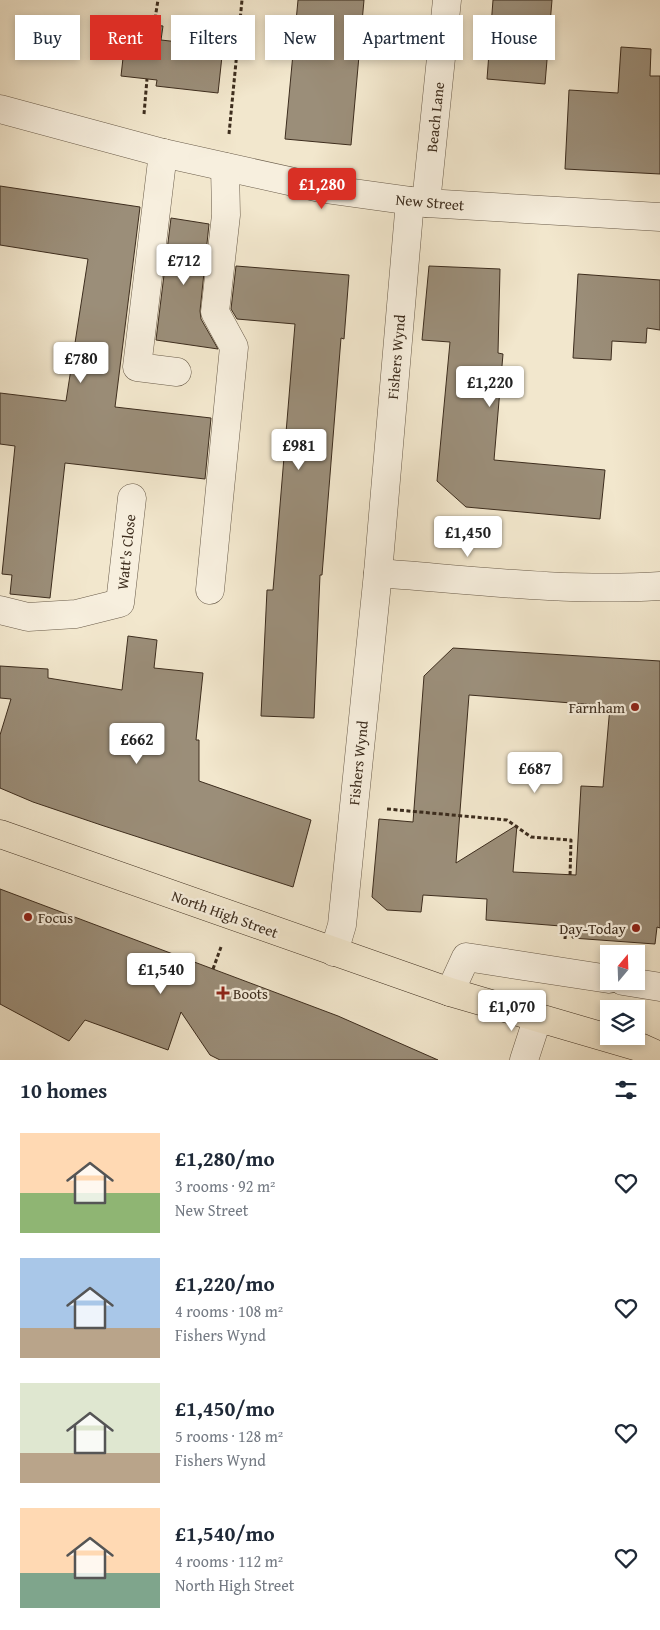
<!DOCTYPE html>
<html lang="en">
<head>
<meta charset="utf-8">
<style>
  :root { --surface:#fff; --page:#f6f6f7; --text:#1f2937; --muted:#747a83; --accent:#d93025 }
  body { margin:0; font-family:"Gentium Book Plus",serif; background:var(--page); color:var(--text); height:100vh; display:flex; flex-direction:column; font-size:19px; white-space:nowrap }
  * { box-sizing:border-box; margin:0 }
  p { font-size:16px; color:var(--muted) }
  .icon { flex:none; width:28px; height:28px; fill:none; stroke:currentColor; stroke-width:2; stroke-linecap:round; stroke-linejoin:round }
  .map { position:relative; height:1060px; overflow:hidden }
  .drawer { display:flex; flex-direction:column; background:var(--surface); flex:1 }
  .drawer>* { flex:none }
  .guide { position:absolute; left:15px; top:15px; width:630px; height:45px; display:flex; gap:10px }
  .needle { width:32px; rotate:19deg }
  .controls { position:absolute; left:600px; top:945px; display:grid; gap:10px }
  .controls a { display:grid; place-items:center; width:45px; height:45px; border-radius:0px; background:var(--surface); box-shadow:0 2px 8px #0003; font-size:25px }
  .price { position:absolute; translate:-50% -42px; padding:0 11px; border-radius:5px; background:#fff; color:#222; font-size:16px; line-height:32px; filter:drop-shadow(0 1px 2px #0008) }
  .price::after { content:''; position:absolute; left:50%; top:30px; width:15px; height:11px; margin-left:-8px; background:inherit; clip-path:polygon(0 0,100% 0,50% 100%) }
  .price.on { background:var(--accent); color:#fff }
  ul { padding:0; list-style:none }
  li { display:flex; align-items:center; gap:15px; height:125px; padding:0 20px }
  li span { display:grid; place-items:center; flex:none; width:140px; height:100px; border-radius:0px; color:#555 }
  li>.icon { margin-inline-start:auto }
  span .icon { width:60px; height:60px; fill:#fffc; stroke-width:1 }
  li b { font-size:21px }
  h2 { display:flex; justify-content:space-between; align-items:center; height:60px; padding:0 20px; font-size:21px }
  .chip { padding:0 18px; border-radius:0px; background:var(--surface); box-shadow:0 2px 8px #0003; font-size:18px; line-height:45px }
  .chip.on { background:var(--accent); color:#fff }
  .map>svg:first-child { display:block }
  .building { fill:#9b8e79; stroke:#3d2d1e; fill-rule:evenodd }
  .lines { fill:none; stroke-linecap:round; stroke-linejoin:round }
  .minor-casing { stroke:#6a5c4a; stroke-width:29 }
  .major-casing { stroke:#3d2d1e; stroke-width:29 }
  .path { stroke:#3d2d1e; stroke-width:3; stroke-dasharray:4 2.5; stroke-linecap:butt }
  .minor { stroke:#f7efde; stroke-width:28 }
  .major { stroke:#f2e7cd; stroke-width:28 }
  .poi-dot { fill:#8f2418; stroke:#f7efde; stroke-width:2 }
  .labels { text-anchor:middle; dominant-baseline:central; stroke-width:4.5; stroke-linejoin:round; paint-order:stroke }
  .street-label { font-size:15px; fill:#3d2d1e; stroke:#f7efde }
  .poi-label { font-size:15px; fill:#3d2d1e; stroke:#f7efde; text-anchor:end }
</style>
</head>
<body>
<div class="map">
<svg width="660" height="1060" viewBox="0 0 660 1060">
  <rect width="100%" height="100%" fill="#f2e7cd"/>
  <filter id="stains"><feTurbulence type="fractalNoise" baseFrequency=".004" numOctaves="4"/><feColorMatrix values="0 0 0 0 .2 0 0 0 0 .09 0 0 0 0 .02 0 0 0 .5 -.17"/></filter>
  <radialGradient id="worn" r=".72"><stop offset=".6" stop-color="#630" stop-opacity="0"/><stop offset="1" stop-color="#630" stop-opacity=".3"/></radialGradient>
  <!-- building -->
  <g class="building">
    <path d="M 298,0 L 364,0 L 351,145 L 285,139 Z"/>
    <path d="M 493,0 L 552,0 L 545,84 L 487,79 Z"/>
    <path d="M 127,22 L 163,26 L 161,40 L 223,47 L 218,93 L 156,86 L 157,80 L 121,76 Z"/>
    <path d="M 621,47 L 651,49 L 650,76 L 660,76 L 660,174 L 565,169 L 569,90 L 618,93 Z"/>
    <path d="M 0,186 L 140,207 L 115,407 L 211,418 L 205,479 L 65,463 L 50,598 L 10,594 L 12,575 L 2,574 L 15,446 L 0,444 L 0,393 L 66,401 L 88,259 L 0,245 Z"/>
    <path d="M 171,218 L 209,224 L 200,311 L 201,319 L 218,349 L 156,340 Z"/>
    <path d="M 236,266 L 349,275 L 344,339 L 341,338 L 322,575 L 320,575 L 314,718 L 261,716 L 267,590 L 273,590 L 295,324 L 237,319 L 231,309 Z"/>
    <path d="M 429,266 L 500,269 L 498,353 L 503,354 L 494,460 L 605,470 L 600,519 L 466,507 L 437,481 L 450,342 L 422,340 Z"/>
    <path d="M 578,274 L 660,280 L 660,330 L 647,328 L 646,343 L 612,341 L 611,360 L 573,358 Z"/>
    <path d="M 128,636 L 157,640 L 154,668 L 203,673 L 196,740 L 199,740 L 199,781 L 311,820 L 293,887 L 104,826 L 33,802 L 0,788 L 0,735 L 11,699 L 0,698 L 0,666 L 48,669 L 48,678 L 122,690 Z"/>
    <path d="M 453,648 L 660,661 L 660,928 L 657,927 L 655,944 L 572,938 L 573,927 L 486,920 L 487,899 L 423,895 L 421,912 L 387,910 L 372,897 L 379,819 L 413,822 L 424,676 ZM 469,695 L 610,706 L 603,787 L 581,786 L 576,875 L 513,872 L 517,825 L 456,863 Z"/>
    <path d="M 0,889 L 338,1016 L 438,1060 L 220,1060 L 210,1055 L 181,1012 L 168,1050 L 85,1020 L 69,1041 L 0,1004 Z"/>
  </g>
  <g class="lines">
    <!-- minor casing -->
    <g class="minor-casing">
      <g id="minor">
        <path d="M 0,109 L 163,153 L 325,189 L 426,203 L 660,217"/>
        <path d="M 163,153 L 137,367 L 177,372"/>
        <path d="M 426,203 L 447,0"/>
        <path d="M 378,573 C 471,580 566,592 660,586"/>
        <path d="M 210,590 L 234,347 L 215,312 L 226,215 L 225,167"/>
        <path d="M 0,610 L 28,617 L 76,614 L 120,603 L 132,498"/>
        <path d="M 334,952 L 342,925 L 354,806 L 378,573 L 410,201"/>
        <path d="M 623,981 L 660,987"/>
        <path d="M 450,992 L 466,957 L 609,979"/>
        <path d="M 524,1060 L 538,1017"/>
      </g>
    </g>
    <!-- major casing -->
    <g class="major-casing">
      <path id="major" d="M 0,834 L 450,992 L 642,1048 L 660,1056"/>
    </g>
    <!-- path -->
    <g class="path">
      <path d="M 154,25 L 158,0"/>
      <path d="M 144,114 L 147,79"/>
      <path d="M 229,134 L 242,0"/>
      <path d="M 387,809 L 507,820 L 531,837 L 571,840 L 570,876"/>
      <path d="M 565,939 L 566,926"/>
      <path d="M 213,969 L 221,947"/>
    </g>
    <!-- minor -->
    <use href="#minor" class="minor"/>
    <!-- major -->
    <use href="#major" class="major"/>
  </g>
  <!-- markers -->
  <g class="poi-dot">
    <circle cx="635" cy="707" r="5"/>
    <circle cx="28" cy="917" r="5"/>
    <circle cx="636" cy="928" r="5"/>
    <path d="M220.5 985.5h5v5h5v5h-5v5h-5v-5h-5v-5h5z"/>
  </g>
  <g class="labels">
    <!-- street labels -->
    <g class="street-label">
      <text transform="translate(435 117) rotate(-84)">Beach Lane</text>
      <text transform="translate(430 202) rotate(5)">New Street</text>
      <text transform="translate(396 357) rotate(-85)">Fishers Wynd</text>
      <text transform="translate(126 552) rotate(-84)">Watt's Close</text>
      <text transform="translate(358 763) rotate(-84)">Fishers Wynd</text>
      <text transform="translate(225 914) rotate(20)">North High Street</text>
    </g>
    <!-- poi labels -->
    <g class="poi-label">
      <text x="625" y="707">Farnham</text>
      <text x="38" y="917" text-anchor="start">Focus</text>
      <text x="626" y="928">Day-Today</text>
      <text x="233" y="993" text-anchor="start">Boots</text>
    </g>
  </g>
  <rect width="100%" height="100%" filter="url(#stains)"/>
  <rect width="100%" height="100%" fill="url(#worn)"/>
</svg>
<div class="controls">
<a><svg class="needle" viewBox="-14 -14 28 28"><path d="M0-13l5 13h-10z" fill="#e53935"/><path d="M0 13l5-13h-10z" fill="#747a83"/></svg></a>
<a><svg class="icon" aria-label="layers" viewBox="0 0 24 24"><path d="M12 4l9 5-9 5-9-5zM3 14l9 5 9-5"/></svg></a>
</div>
<b class="price on" style="left:322px;top:210px">£1,280</b>
<b class="price" style="left:184px;top:286px">£712</b>
<b class="price" style="left:81px;top:384px">£780</b>
<b class="price" style="left:490px;top:408px">£1,220</b>
<b class="price" style="left:299px;top:471px">£981</b>
<b class="price" style="left:468px;top:558px">£1,450</b>
<b class="price" style="left:137px;top:765px">£662</b>
<b class="price" style="left:535px;top:794px">£687</b>
<b class="price" style="left:161px;top:995px">£1,540</b>
<b class="price" style="left:512px;top:1032px">£1,070</b>
<div class="guide">
<a class="chip">Buy</a>
<a class="chip on">Rent</a>
<a class="chip">Filters</a>
<a class="chip">New</a>
<a class="chip">Apartment</a>
<a class="chip">House</a>
</div>
</div>
<section class="drawer">
<h2>10 homes<svg class="icon" aria-label="filters" viewBox="0 0 24 24"><path d="M4 7h16M4 17h16"/><circle cx="9" cy="7" r="2"/><circle cx="15" cy="17" r="2"/></svg></h2>
<ul>
<li><span style="background:linear-gradient(#ffd9b3 60%,#8fb573 0)"><svg class="icon" aria-label="home" viewBox="0 0 24 24"><path d="M3 11l9-7 9 7M6 9v11h12V9"/></svg></span><div><b>£1,280/mo</b><p>3 rooms · 92 m²</p><p>New Street</p></div><svg class="icon" aria-label="heart" viewBox="0 0 24 24"><path d="M12 20l-8-8c-3-5 5-10 8-4 3-6 11-1 8 4z"/></svg></li>
<li><span style="background:linear-gradient(#a9c7e8 70%,#b9a48a 0)"><svg class="icon" aria-label="home" viewBox="0 0 24 24"><path d="M3 11l9-7 9 7M6 9v11h12V9"/></svg></span><div><b>£1,220/mo</b><p>4 rooms · 108 m²</p><p>Fishers Wynd</p></div><svg class="icon" aria-label="heart" viewBox="0 0 24 24"><path d="M12 20l-8-8c-3-5 5-10 8-4 3-6 11-1 8 4z"/></svg></li>
<li><span style="background:linear-gradient(#dfe7d0 70%,#b9a48a 0)"><svg class="icon" aria-label="home" viewBox="0 0 24 24"><path d="M3 11l9-7 9 7M6 9v11h12V9"/></svg></span><div><b>£1,450/mo</b><p>5 rooms · 128 m²</p><p>Fishers Wynd</p></div><svg class="icon" aria-label="heart" viewBox="0 0 24 24"><path d="M12 20l-8-8c-3-5 5-10 8-4 3-6 11-1 8 4z"/></svg></li>
<li><span style="background:linear-gradient(#ffd9b3 65%,#7fa58c 0)"><svg class="icon" aria-label="home" viewBox="0 0 24 24"><path d="M3 11l9-7 9 7M6 9v11h12V9"/></svg></span><div><b>£1,540/mo</b><p>4 rooms · 112 m²</p><p>North High Street</p></div><svg class="icon" aria-label="heart" viewBox="0 0 24 24"><path d="M12 20l-8-8c-3-5 5-10 8-4 3-6 11-1 8 4z"/></svg></li>
</ul>
</section>
</body>
</html>
